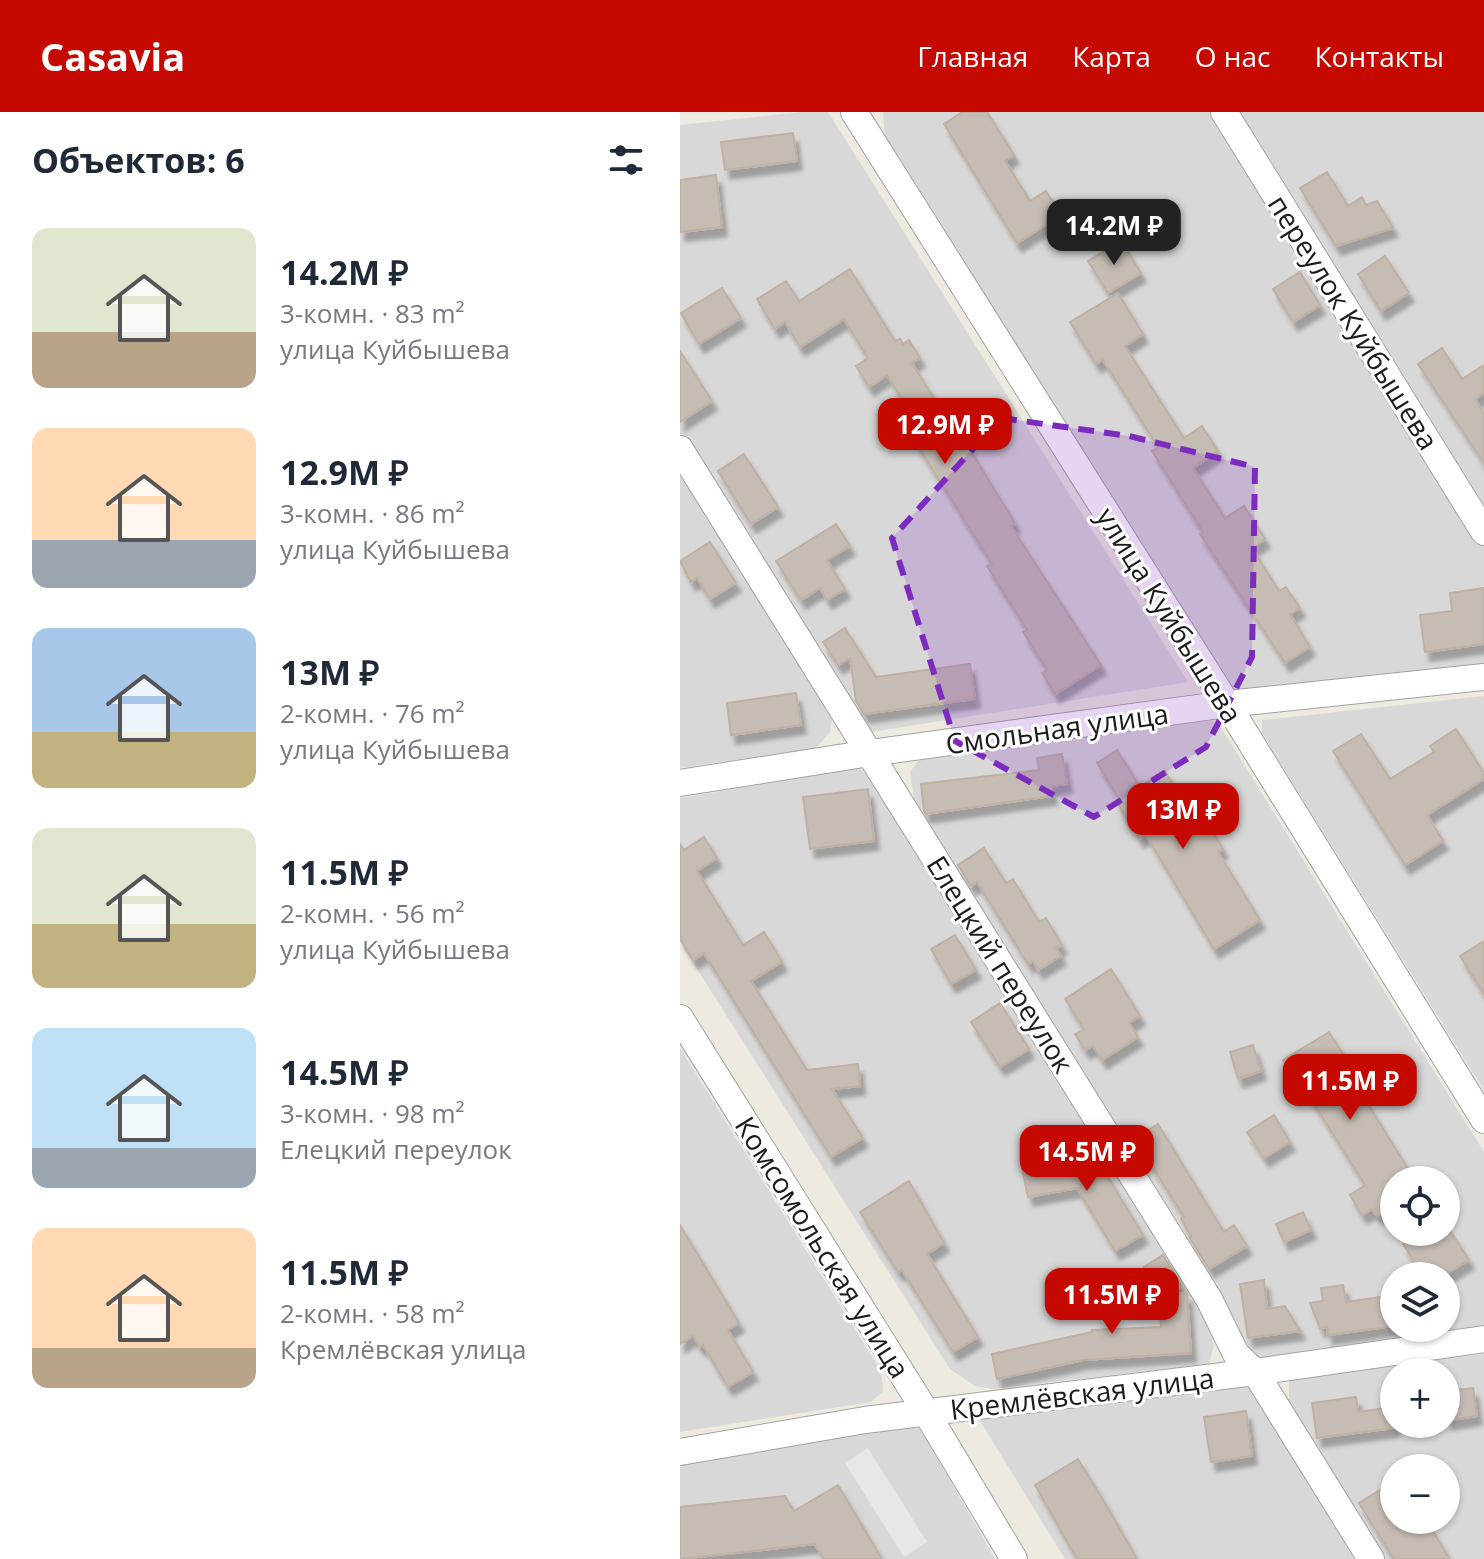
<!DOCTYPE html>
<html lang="ru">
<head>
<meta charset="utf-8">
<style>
  :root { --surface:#fff; --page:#f2f2f3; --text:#1f2937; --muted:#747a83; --accent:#c60900 }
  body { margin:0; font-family:"Open Sans",sans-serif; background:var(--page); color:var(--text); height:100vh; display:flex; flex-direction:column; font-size:30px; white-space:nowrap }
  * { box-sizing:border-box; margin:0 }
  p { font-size:26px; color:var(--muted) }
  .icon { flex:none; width:44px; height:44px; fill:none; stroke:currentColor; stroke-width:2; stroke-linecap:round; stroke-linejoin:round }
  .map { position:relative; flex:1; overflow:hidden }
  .details { display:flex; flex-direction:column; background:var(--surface); width:680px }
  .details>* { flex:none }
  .tools { position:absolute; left:700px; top:1054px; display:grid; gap:16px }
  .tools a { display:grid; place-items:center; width:80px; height:80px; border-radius:50%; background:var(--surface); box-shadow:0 2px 6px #0004; font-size:40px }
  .price { position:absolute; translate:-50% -68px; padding:0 18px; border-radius:16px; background:var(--accent); color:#fff; font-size:26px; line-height:52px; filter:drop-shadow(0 2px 4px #0008) }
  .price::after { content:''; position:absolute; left:50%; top:48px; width:24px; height:18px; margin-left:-12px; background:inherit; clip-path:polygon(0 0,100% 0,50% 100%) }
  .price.selected { background:#222; color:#fff }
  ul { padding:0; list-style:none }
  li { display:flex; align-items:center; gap:24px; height:200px; padding:0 32px }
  li span { display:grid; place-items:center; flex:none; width:224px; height:160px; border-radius:16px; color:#555 }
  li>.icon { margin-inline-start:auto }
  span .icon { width:96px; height:96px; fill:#fffc; stroke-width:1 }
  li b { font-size:34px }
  h2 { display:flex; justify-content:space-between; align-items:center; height:96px; padding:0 32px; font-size:34px }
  header { display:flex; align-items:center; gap:48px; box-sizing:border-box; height:112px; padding:0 40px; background:var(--accent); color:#fff }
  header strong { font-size:38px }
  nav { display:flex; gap:44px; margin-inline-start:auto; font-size:28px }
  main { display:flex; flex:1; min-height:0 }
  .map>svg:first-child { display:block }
  .residential { fill:#d9d8d8; fill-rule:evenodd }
  .parking { fill:#e7e7e7 }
  .building { fill:#c5bcb3; stroke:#c0b0a1; stroke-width:2; filter:url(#shadow) }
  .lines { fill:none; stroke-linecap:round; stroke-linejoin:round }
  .minor-casing { stroke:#a2a2a2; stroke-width:28 }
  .minor { stroke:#fff; stroke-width:26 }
  .marked { fill:#7b2cbf; fill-opacity:0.2; stroke:#7b2cbf; stroke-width:6; stroke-dasharray:16 10; stroke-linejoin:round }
  .labels { text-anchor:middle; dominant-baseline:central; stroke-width:6; stroke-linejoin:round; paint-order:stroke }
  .street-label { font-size:28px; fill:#1b1b1b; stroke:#fff }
</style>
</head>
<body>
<header>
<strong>Casavia</strong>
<nav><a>Главная</a><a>Карта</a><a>О нас</a><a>Контакты</a></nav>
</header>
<main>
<section class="details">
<h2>Объектов: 6<svg class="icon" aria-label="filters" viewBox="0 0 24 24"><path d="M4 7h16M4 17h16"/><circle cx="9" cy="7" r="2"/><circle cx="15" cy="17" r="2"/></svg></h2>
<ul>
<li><span style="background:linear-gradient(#dfe7d0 65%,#b9a48a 0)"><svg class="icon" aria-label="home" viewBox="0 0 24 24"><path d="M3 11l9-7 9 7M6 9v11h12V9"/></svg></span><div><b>14.2M ₽</b><p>3-комн. · 83 m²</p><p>улица Куйбышева</p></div></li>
<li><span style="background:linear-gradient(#ffd9b3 70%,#9aa5b1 0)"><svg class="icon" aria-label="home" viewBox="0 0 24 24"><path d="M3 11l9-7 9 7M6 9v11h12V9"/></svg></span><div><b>12.9M ₽</b><p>3-комн. · 86 m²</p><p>улица Куйбышева</p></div></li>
<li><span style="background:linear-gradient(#a9c7e8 65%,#c2b280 0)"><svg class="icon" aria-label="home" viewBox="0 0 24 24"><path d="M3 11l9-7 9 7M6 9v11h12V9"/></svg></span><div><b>13M ₽</b><p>2-комн. · 76 m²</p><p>улица Куйбышева</p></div></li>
<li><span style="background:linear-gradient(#dfe7d0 60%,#c2b280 0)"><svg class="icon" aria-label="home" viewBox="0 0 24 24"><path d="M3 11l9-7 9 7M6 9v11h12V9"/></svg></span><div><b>11.5M ₽</b><p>2-комн. · 56 m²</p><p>улица Куйбышева</p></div></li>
<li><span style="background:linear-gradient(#bfe0f5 75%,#9aa5b1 0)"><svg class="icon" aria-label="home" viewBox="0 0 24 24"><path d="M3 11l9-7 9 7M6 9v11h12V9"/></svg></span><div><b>14.5M ₽</b><p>3-комн. · 98 m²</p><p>Елецкий переулок</p></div></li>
<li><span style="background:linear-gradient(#ffd9b3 75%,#b9a48a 0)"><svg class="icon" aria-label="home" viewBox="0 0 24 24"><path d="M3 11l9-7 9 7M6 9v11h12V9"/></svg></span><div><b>11.5M ₽</b><p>2-комн. · 58 m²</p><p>Кремлёвская улица</p></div></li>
</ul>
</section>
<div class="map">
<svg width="804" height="1447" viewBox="0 0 804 1447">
  <defs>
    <filter id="shadow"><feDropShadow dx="5" dy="9" stdDeviation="2" flood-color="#0004"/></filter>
  </defs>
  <rect width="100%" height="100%" fill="#eeeae0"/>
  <!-- residential -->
  <g class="residential">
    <path d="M 121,0 L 148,0 L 508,570 L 185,621 L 0,324 L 0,13 Z"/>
    <path d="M 203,0 L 537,0 L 804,431 L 804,552 L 574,581 L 555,577 L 542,565 L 205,28 Z"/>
    <path d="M 554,0 L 804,0 L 804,401 Z"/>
    <path d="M 0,355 L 153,600 L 150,620 L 136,636 L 0,656 Z"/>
    <path d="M 804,584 L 804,978 L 582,622 L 582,608 Z"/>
    <path d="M 530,607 L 542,617 L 804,1040 L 804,1213 L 579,1247 L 563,1241 L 539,1175 L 300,797 L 237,706 L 230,660 L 239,648 ZM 714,1068 L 766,1068 L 766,1120 L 714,1120 ZM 714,1164 L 766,1164 L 766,1216 L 714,1216 Z"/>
    <path d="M 179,656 L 203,674 L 521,1188 L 534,1234 L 529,1252 L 312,1277 L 295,1274 L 270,1257 L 0,830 L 0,686 Z"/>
    <path d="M 0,936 L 201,1259 L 203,1279 L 191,1290 L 0,1320 Z"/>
    <path d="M 804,1242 L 804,1447 L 703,1447 L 609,1294 L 609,1266 ZM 714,1260 L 766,1260 L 766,1312 L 714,1312 ZM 714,1356 L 766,1356 L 766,1408 L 714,1408 Z"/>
    <path d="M 577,1271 L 681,1447 L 385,1447 L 297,1304 Z"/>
    <path d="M 239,1314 L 315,1447 L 0,1447 L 0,1348 Z"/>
  </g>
  <!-- parking -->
  <path class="parking" d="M 188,1336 L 247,1430 L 224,1445 L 165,1351 Z"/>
  <!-- building -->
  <g class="building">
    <path d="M 282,0 L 307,0 L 334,43 L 325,49 L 350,89 L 366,79 L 381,103 L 337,131 L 264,12 Z"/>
    <path d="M 113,21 L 117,49 L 45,58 L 41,30 Z"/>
    <path d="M 647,60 L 668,94 L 682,85 L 686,93 L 697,89 L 713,116 L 656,134 L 620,76 Z"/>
    <path d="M 36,63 L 42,115 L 0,120 L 0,68 Z"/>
    <path d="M 441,129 L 461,161 L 428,181 L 408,149 Z"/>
    <path d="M 705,144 L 729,181 L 701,199 L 678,162 Z"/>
    <path d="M 170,157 L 215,229 L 220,227 L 223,232 L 229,228 L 240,246 L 232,251 L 265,304 L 268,302 L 335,411 L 331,414 L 421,553 L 375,582 L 362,561 L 367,558 L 343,520 L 347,518 L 307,454 L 312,452 L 232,325 L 242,319 L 207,263 L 189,275 L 176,254 L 188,246 L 164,207 L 120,235 L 105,210 L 95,217 L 77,187 L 106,169 L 119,189 Z"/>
    <path d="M 620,160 L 640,193 L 613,210 L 593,177 Z"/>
    <path d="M 42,176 L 61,206 L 19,232 L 1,201 Z"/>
    <path d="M 438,181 L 463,222 L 445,234 L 504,326 L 522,314 L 538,339 L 513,356 L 545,406 L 564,394 L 585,427 L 572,436 L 599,479 L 606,475 L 620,496 L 610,502 L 630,535 L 605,551 L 520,422 L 523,420 L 472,339 L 478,335 L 423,248 L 416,252 L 390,210 Z"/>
    <path d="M 762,236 L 782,267 L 804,253 L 804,281 L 795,287 L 804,302 L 804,351 L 738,252 Z"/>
    <path d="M 0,239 L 32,289 L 0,310 Z"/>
    <path d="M 64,342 L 98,395 L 71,412 L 38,359 Z"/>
    <path d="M 156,412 L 170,434 L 147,448 L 165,477 L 147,488 L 140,476 L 121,488 L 96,449 Z"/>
    <path d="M 30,430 L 56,471 L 30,487 L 17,466 L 11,470 L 0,449 Z"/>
    <path d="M 804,476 L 804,532 L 745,540 L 740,503 L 772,499 L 770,481 Z"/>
    <path d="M 165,516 L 196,565 L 290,552 L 295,587 L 184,602 L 176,589 L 170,546 L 158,553 L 143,530 Z"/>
    <path d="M 116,581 L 121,613 L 51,623 L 47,591 Z"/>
    <path d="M 776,617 L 804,661 L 804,667 L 747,703 L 763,729 L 725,753 L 653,639 L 681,622 L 710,667 L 754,640 L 750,634 Z"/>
    <path d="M 437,638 L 460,675 L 485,659 L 521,717 L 528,712 L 543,737 L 538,740 L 580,808 L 534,837 L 466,723 L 459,727 L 436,689 L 439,687 L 417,651 Z"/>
    <path d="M 382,642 L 387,672 L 371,674 L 372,684 L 246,702 L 244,699 L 241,672 L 359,658 L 357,646 Z"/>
    <path d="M 188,677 L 194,729 L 130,737 L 123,685 Z"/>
    <path d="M 24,725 L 37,746 L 17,759 L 63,833 L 84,820 L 102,850 L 71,869 L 127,958 L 178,952 L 180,974 L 152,977 L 183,1026 L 151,1045 L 24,841 L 13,848 L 0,827 L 0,732 L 4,738 Z"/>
    <path d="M 304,736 L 326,771 L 333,767 L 359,810 L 366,806 L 382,833 L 376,836 L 381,844 L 358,858 L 353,849 L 348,852 L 297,770 L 291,774 L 278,753 Z"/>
    <path d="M 275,823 L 296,858 L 271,872 L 251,837 Z"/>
    <path d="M 804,829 L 804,882 L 780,844 Z"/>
    <path d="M 431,857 L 460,904 L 449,911 L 458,925 L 422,948 L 413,934 L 405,938 L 395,922 L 404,917 L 385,887 Z"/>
    <path d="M 320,891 L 349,937 L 320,955 L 291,910 Z"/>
    <path d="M 649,920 L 668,950 L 663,952 L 735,1068 L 714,1068 L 714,1093 L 697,1104 L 692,1097 L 682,1103 L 670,1083 L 685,1073 L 624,976 L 622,978 L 603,948 Z"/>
    <path d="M 573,933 L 581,959 L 558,967 L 550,940 Z"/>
    <path d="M 594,1003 L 610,1030 L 584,1046 L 567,1020 Z"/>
    <path d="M 478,1012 L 544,1120 L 554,1113 L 567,1134 L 529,1157 L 509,1125 L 511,1124 L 501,1107 L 504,1105 L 455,1027 Z"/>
    <path d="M 409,1034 L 463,1123 L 435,1139 L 397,1076 L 348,1085 L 342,1056 L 386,1048 Z"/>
    <path d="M 229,1069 L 264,1131 L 247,1142 L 298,1225 L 273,1240 L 222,1158 L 218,1160 L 180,1100 Z"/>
    <path d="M 623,1100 L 631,1118 L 604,1130 L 596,1112 Z"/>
    <path d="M 0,1113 L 59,1211 L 48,1218 L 73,1260 L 48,1275 L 23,1233 L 20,1235 L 13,1224 L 0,1232 Z"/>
    <path d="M 742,1120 L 771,1120 L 789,1148 L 763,1164 L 743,1164 L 723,1132 Z"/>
    <path d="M 483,1143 L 502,1174 L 488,1183 L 507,1181 L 511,1241 L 403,1248 L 317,1267 L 312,1242 L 412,1220 L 412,1218 L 481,1215 L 479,1184 L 483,1183 L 464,1155 Z"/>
    <path d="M 584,1168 L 587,1197 L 605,1194 L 620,1219 L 568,1226 L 560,1172 Z"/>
    <path d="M 663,1173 L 666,1190 L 714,1183 L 714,1214 L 648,1223 L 647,1215 L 640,1216 L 630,1191 L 643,1189 L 641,1176 Z"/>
    <path d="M 793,1276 L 797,1304 L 766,1309 L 766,1279 Z"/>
    <path d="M 676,1285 L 678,1300 L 714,1295 L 714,1316 L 637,1326 L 632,1291 Z"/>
    <path d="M 566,1299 L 572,1344 L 531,1350 L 524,1305 Z"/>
    <path d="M 398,1347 L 422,1386 L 457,1447 L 398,1447 L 389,1433 L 355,1373 Z"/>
    <path d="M 714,1369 L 714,1408 L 746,1408 L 770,1447 L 714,1447 L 679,1391 Z"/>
    <path d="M 158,1373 L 202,1447 L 144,1447 L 135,1432 L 0,1447 L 0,1395 L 105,1384 L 114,1399 Z"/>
  </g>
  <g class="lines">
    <!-- minor casing -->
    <g class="minor-casing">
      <g id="minor">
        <path d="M 174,0 L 547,592 L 804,1008"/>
        <path d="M 544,0 L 804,420"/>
        <path d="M 0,337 L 529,1187 L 556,1242 L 575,1260 L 691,1447"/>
        <path d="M 0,671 L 190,641 L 547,592 L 804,565"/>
        <path d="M 0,906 L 246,1300 L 334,1447"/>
        <path d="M 0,1340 L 185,1308 L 575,1260 L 804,1227"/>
      </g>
    </g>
    <!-- minor -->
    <use href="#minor" class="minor"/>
  </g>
  <!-- marked area -->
  <path class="marked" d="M 321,306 L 449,324 L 575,355 L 572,545 L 526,635 L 414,705 L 275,629 L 212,426 Z"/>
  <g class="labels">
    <!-- street labels -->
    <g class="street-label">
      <text transform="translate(674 210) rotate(58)">переулок Куйбышева</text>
      <text transform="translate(490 503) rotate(58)">улица Куйбышева</text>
      <text transform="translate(377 616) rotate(-8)">Смольная улица</text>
      <text transform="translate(321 852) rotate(58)">Елецкий переулок</text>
      <text transform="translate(143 1135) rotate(58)">Комсомольская улица</text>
      <text transform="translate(402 1281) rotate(-7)">Кремлёвская улица</text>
    </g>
  </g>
</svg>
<div class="tools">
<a><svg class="icon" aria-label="locate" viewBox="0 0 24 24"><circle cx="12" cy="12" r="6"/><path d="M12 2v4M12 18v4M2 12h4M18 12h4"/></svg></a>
<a><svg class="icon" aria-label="layers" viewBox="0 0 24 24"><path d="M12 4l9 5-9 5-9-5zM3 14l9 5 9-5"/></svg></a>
<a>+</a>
<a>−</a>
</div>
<b class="price selected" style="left:434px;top:155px">14.2M ₽</b>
<b class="price" style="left:265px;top:354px">12.9M ₽</b>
<b class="price" style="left:503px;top:739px">13M ₽</b>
<b class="price" style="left:670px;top:1010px">11.5M ₽</b>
<b class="price" style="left:407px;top:1081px">14.5M ₽</b>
<b class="price" style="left:432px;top:1224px">11.5M ₽</b>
</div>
</main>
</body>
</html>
